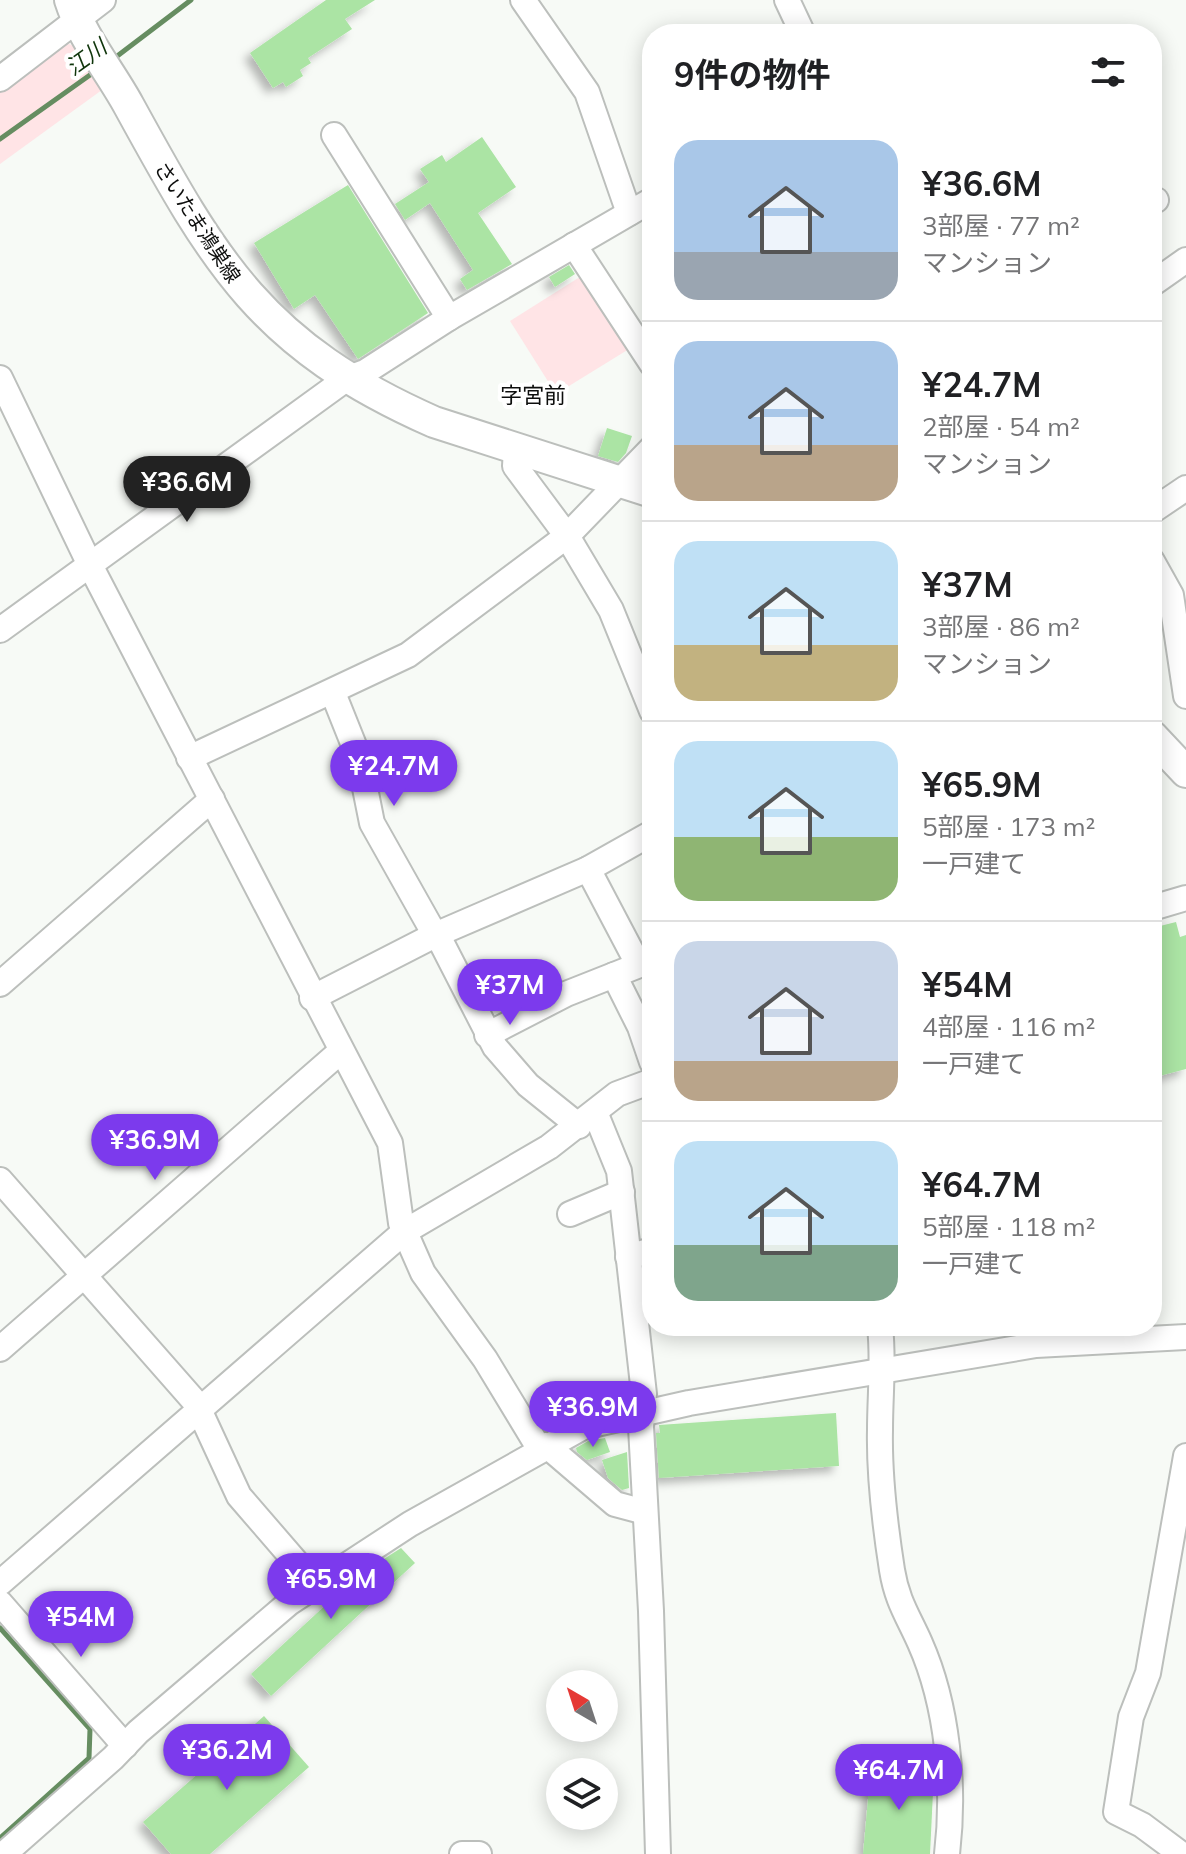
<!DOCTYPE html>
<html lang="ja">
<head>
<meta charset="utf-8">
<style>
  :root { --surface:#fff; --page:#f6f6f6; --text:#202124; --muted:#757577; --line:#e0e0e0; --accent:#7c3aed }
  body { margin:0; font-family:Mulish,"Noto Sans JP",sans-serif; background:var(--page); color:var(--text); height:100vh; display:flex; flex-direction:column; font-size:30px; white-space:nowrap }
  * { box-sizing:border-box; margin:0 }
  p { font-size:26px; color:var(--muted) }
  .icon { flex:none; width:44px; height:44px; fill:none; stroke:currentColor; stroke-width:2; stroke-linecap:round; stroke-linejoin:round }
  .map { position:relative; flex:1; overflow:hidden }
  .panel { position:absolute; left:642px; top:24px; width:520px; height:1312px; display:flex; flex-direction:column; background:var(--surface); border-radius:32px; box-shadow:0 4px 20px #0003 }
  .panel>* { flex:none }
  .needle { width:52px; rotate:321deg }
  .controls { position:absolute; left:546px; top:1670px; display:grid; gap:16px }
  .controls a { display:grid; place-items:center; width:72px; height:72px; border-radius:50%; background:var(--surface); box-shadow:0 4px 20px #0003; font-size:40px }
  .price { position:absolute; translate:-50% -68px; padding:0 18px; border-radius:28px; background:var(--accent); color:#fff; font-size:26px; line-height:52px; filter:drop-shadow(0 2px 4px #0008) }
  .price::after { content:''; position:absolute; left:50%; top:48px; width:24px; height:18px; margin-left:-12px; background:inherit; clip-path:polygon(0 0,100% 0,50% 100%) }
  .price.selected { background:#222; color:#fff }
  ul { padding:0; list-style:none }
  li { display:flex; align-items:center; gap:24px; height:200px; padding:0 32px }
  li+li { border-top:2px solid var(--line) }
  li span { display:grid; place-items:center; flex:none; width:224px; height:160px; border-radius:24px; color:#555 }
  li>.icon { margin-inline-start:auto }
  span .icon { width:96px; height:96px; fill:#fffc; stroke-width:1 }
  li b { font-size:34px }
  h2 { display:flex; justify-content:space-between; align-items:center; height:96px; padding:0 32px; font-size:34px }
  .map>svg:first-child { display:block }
  .green { fill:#ffe4e6 }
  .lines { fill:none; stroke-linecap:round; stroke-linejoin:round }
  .stream { stroke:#668d61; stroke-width:5 }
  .building { fill:#abe4a4; filter:url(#shadow) }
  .minor-casing { stroke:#bcbfbc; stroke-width:28 }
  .major-casing { stroke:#bcbfbc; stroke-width:34 }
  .minor { stroke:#fff; stroke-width:24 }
  .major { stroke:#fff; stroke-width:30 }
  .labels { text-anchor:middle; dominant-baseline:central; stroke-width:8; stroke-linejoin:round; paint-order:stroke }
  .street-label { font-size:20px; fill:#0d0e0d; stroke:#fff }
  .water-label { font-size:22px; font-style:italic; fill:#0f350b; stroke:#fff }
  .neighbourhood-label { font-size:22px; fill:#0d0e0d; stroke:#fff }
</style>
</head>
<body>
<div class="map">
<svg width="1186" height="1854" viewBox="0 0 1186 1854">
  <defs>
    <filter id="shadow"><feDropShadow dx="-6" dy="6" stdDeviation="4" flood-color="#0004"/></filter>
  </defs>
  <rect width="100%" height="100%" fill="#f7faf6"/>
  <!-- green -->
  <g class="green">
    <path d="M 69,44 L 81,49 L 106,87 L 0,164 L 0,90 L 56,48 Z"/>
    <path d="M 583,275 L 629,349 L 556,394 L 510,321 Z"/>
  </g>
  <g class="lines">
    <!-- stream -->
    <g class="stream">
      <path d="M 112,60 L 191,0"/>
      <path d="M 0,139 L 97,70"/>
      <path d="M 0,1628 L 90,1729 L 89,1758 L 0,1838"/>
    </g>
  </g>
  <!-- building -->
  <g class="building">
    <path d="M 326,0 L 375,0 L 345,19 L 352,29 L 308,58 L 311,63 L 300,70 L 303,76 L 286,87 L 283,82 L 273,88 L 250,53 Z"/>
    <path d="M 482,137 L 516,187 L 478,213 L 512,264 L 467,290 L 460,279 L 473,270 L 430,203 L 405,220 L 395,204 L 429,182 L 420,169 L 442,155 L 446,162 Z"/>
    <path d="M 348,185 L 428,313 L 358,359 L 315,295 L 294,309 L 254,243 Z"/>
    <path d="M 569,265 L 575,274 L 555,287 L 549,277 Z"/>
    <path d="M 607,428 L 632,436 L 626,453 L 618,462 L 598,456 Z"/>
    <path d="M 1176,922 L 1180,937 L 1186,935 L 1186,1069 L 1152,1078 L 1152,1048 L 1162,1045 L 1155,1021 L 1152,1022 L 1152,928 Z"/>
    <path d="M 836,1413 L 839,1466 L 659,1478 L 656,1433 L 660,1433 L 659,1425 Z"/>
    <path d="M 605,1438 L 610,1452 L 587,1460 L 577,1452 L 576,1448 L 588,1441 Z"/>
    <path d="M 627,1452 L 629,1488 L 622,1490 L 608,1478 L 602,1460 Z"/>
    <path d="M 401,1548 L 415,1563 L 271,1696 L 251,1674 L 356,1577 Z"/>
    <path d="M 264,1716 L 309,1767 L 210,1854 L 171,1854 L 143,1822 Z"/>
    <path d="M 871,1766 L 934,1771 L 930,1854 L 863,1854 Z"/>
  </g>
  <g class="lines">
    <!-- minor casing -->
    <g class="minor-casing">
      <g id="minor">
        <path d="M 523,0 L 587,92 L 629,213"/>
        <path d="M 787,0 L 803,34"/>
        <path d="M 0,79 L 103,0"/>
        <path d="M 334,135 L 449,318"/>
        <path d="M 1152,202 L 1156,200"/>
        <path d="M 574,245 L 652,364"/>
        <path d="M 1152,284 L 1186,260"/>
        <path d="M 0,378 L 90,565 L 390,1143 L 401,1223 L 423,1273 L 485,1359 L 539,1448"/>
        <path d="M 516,450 L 515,466 L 567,536 L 611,610 L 652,711"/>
        <path d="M 1152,511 L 1186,488"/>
        <path d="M 1152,561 L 1171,595 L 1186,696"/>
        <path d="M 0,630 L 346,379 L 365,372 L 449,318 L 652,200"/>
        <path d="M 333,693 L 359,758 L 372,823 L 435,935"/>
        <path d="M 189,758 L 408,655 L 567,536 L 652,448"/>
        <path d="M 588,869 L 638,964"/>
        <path d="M 1152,908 L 1186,898"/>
        <path d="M 437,934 L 495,1047 L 528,1085 L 579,1126"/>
        <path d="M 614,975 L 640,1027 L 652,1062"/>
        <path d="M 0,984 L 212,799"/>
        <path d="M 312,998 L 435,935 L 588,869 L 652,833"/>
        <path d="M 487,1035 L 566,994 L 652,960"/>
        <path d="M 595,1112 L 619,1171 L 644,1394 L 641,1427 L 651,1611 L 658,1854"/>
        <path d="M 0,1180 L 196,1403 L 239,1496 L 315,1584"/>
        <path d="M 570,1214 L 622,1192"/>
        <path d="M 628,1257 L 652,1250"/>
        <path d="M 880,1326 C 884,1363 880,1393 880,1430 C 879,1475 885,1525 892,1570 C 897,1601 908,1616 920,1643 C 948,1706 955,1787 947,1854"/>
        <path d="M 0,1349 L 341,1051"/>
        <path d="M 546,1445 L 615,1504 L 645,1512"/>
        <path d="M 0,1583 L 404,1232 L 549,1147 L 617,1094 L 652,1081"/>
        <path d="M 0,1603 L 125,1746"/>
        <path d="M 4,1854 L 113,1758 L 138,1732 L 289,1603 L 410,1524 L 583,1427 L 689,1403 L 1036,1345 L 1186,1337"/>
        <path d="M 462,1854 L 479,1854"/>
        <path d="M 1181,1854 L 1142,1825 L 1116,1812 L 1131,1717 L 1148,1673 L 1186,1456"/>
      </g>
    </g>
    <!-- major casing -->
    <g class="major-casing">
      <g id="major">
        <path d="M 70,0 C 82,38 110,71 129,106 C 216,265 262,346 434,422 L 652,492"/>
        <path d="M 1152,736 L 1186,772"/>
      </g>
    </g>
    <!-- minor -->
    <use href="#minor" class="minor"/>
    <!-- major -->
    <use href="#major" class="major"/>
  </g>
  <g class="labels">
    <!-- street labels -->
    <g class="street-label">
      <text transform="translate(198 222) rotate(57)">さいたま鴻巣線</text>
    </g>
    <!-- water labels -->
    <g class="water-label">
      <text transform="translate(86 57) rotate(-36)">江川</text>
    </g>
    <!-- neighbourhood labels -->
    <g class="neighbourhood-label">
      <text x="533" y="395">字宮前</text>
    </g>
  </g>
</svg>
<div class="controls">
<a><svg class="needle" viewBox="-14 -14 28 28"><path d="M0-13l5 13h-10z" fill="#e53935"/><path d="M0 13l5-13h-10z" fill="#757577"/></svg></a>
<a><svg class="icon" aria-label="layers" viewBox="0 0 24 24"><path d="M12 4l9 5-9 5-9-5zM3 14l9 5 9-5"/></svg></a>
</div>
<b class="price selected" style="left:187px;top:524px">¥36.6M</b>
<b class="price" style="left:394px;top:808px">¥24.7M</b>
<b class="price" style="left:510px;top:1027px">¥37M</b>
<b class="price" style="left:155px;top:1182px">¥36.9M</b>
<b class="price" style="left:593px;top:1449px">¥36.9M</b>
<b class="price" style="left:331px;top:1621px">¥65.9M</b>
<b class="price" style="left:81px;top:1659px">¥54M</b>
<b class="price" style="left:227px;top:1792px">¥36.2M</b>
<b class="price" style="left:899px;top:1812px">¥64.7M</b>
<section class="panel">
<h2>9件の物件<svg class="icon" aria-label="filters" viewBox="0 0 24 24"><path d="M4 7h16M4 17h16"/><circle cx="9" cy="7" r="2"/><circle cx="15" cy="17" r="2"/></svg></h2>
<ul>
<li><span style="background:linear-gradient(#a9c7e8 70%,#9aa5b1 0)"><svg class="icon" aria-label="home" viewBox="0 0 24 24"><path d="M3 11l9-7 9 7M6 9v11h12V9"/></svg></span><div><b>¥36.6M</b><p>3部屋 · 77 m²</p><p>マンション</p></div></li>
<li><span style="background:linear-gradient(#a9c7e8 65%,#b9a48a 0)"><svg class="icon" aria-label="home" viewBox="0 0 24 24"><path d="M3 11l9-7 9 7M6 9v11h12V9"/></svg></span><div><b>¥24.7M</b><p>2部屋 · 54 m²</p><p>マンション</p></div></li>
<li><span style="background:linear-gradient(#bfe0f5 65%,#c2b280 0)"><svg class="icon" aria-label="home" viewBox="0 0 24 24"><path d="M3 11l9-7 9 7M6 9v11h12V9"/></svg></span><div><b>¥37M</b><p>3部屋 · 86 m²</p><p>マンション</p></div></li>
<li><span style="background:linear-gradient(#bfe0f5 60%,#8fb573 0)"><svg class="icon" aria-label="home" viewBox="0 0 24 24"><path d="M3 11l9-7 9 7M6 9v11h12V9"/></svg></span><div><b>¥65.9M</b><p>5部屋 · 173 m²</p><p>一戸建て</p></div></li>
<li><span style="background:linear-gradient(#c9d6e8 75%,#b9a48a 0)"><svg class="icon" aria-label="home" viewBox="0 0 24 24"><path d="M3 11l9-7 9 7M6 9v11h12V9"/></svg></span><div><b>¥54M</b><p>4部屋 · 116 m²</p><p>一戸建て</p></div></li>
<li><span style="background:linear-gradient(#bfe0f5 65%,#7fa58c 0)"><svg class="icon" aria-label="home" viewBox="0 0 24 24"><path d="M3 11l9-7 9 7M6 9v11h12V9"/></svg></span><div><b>¥64.7M</b><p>5部屋 · 118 m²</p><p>一戸建て</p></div></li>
</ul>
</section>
</div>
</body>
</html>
